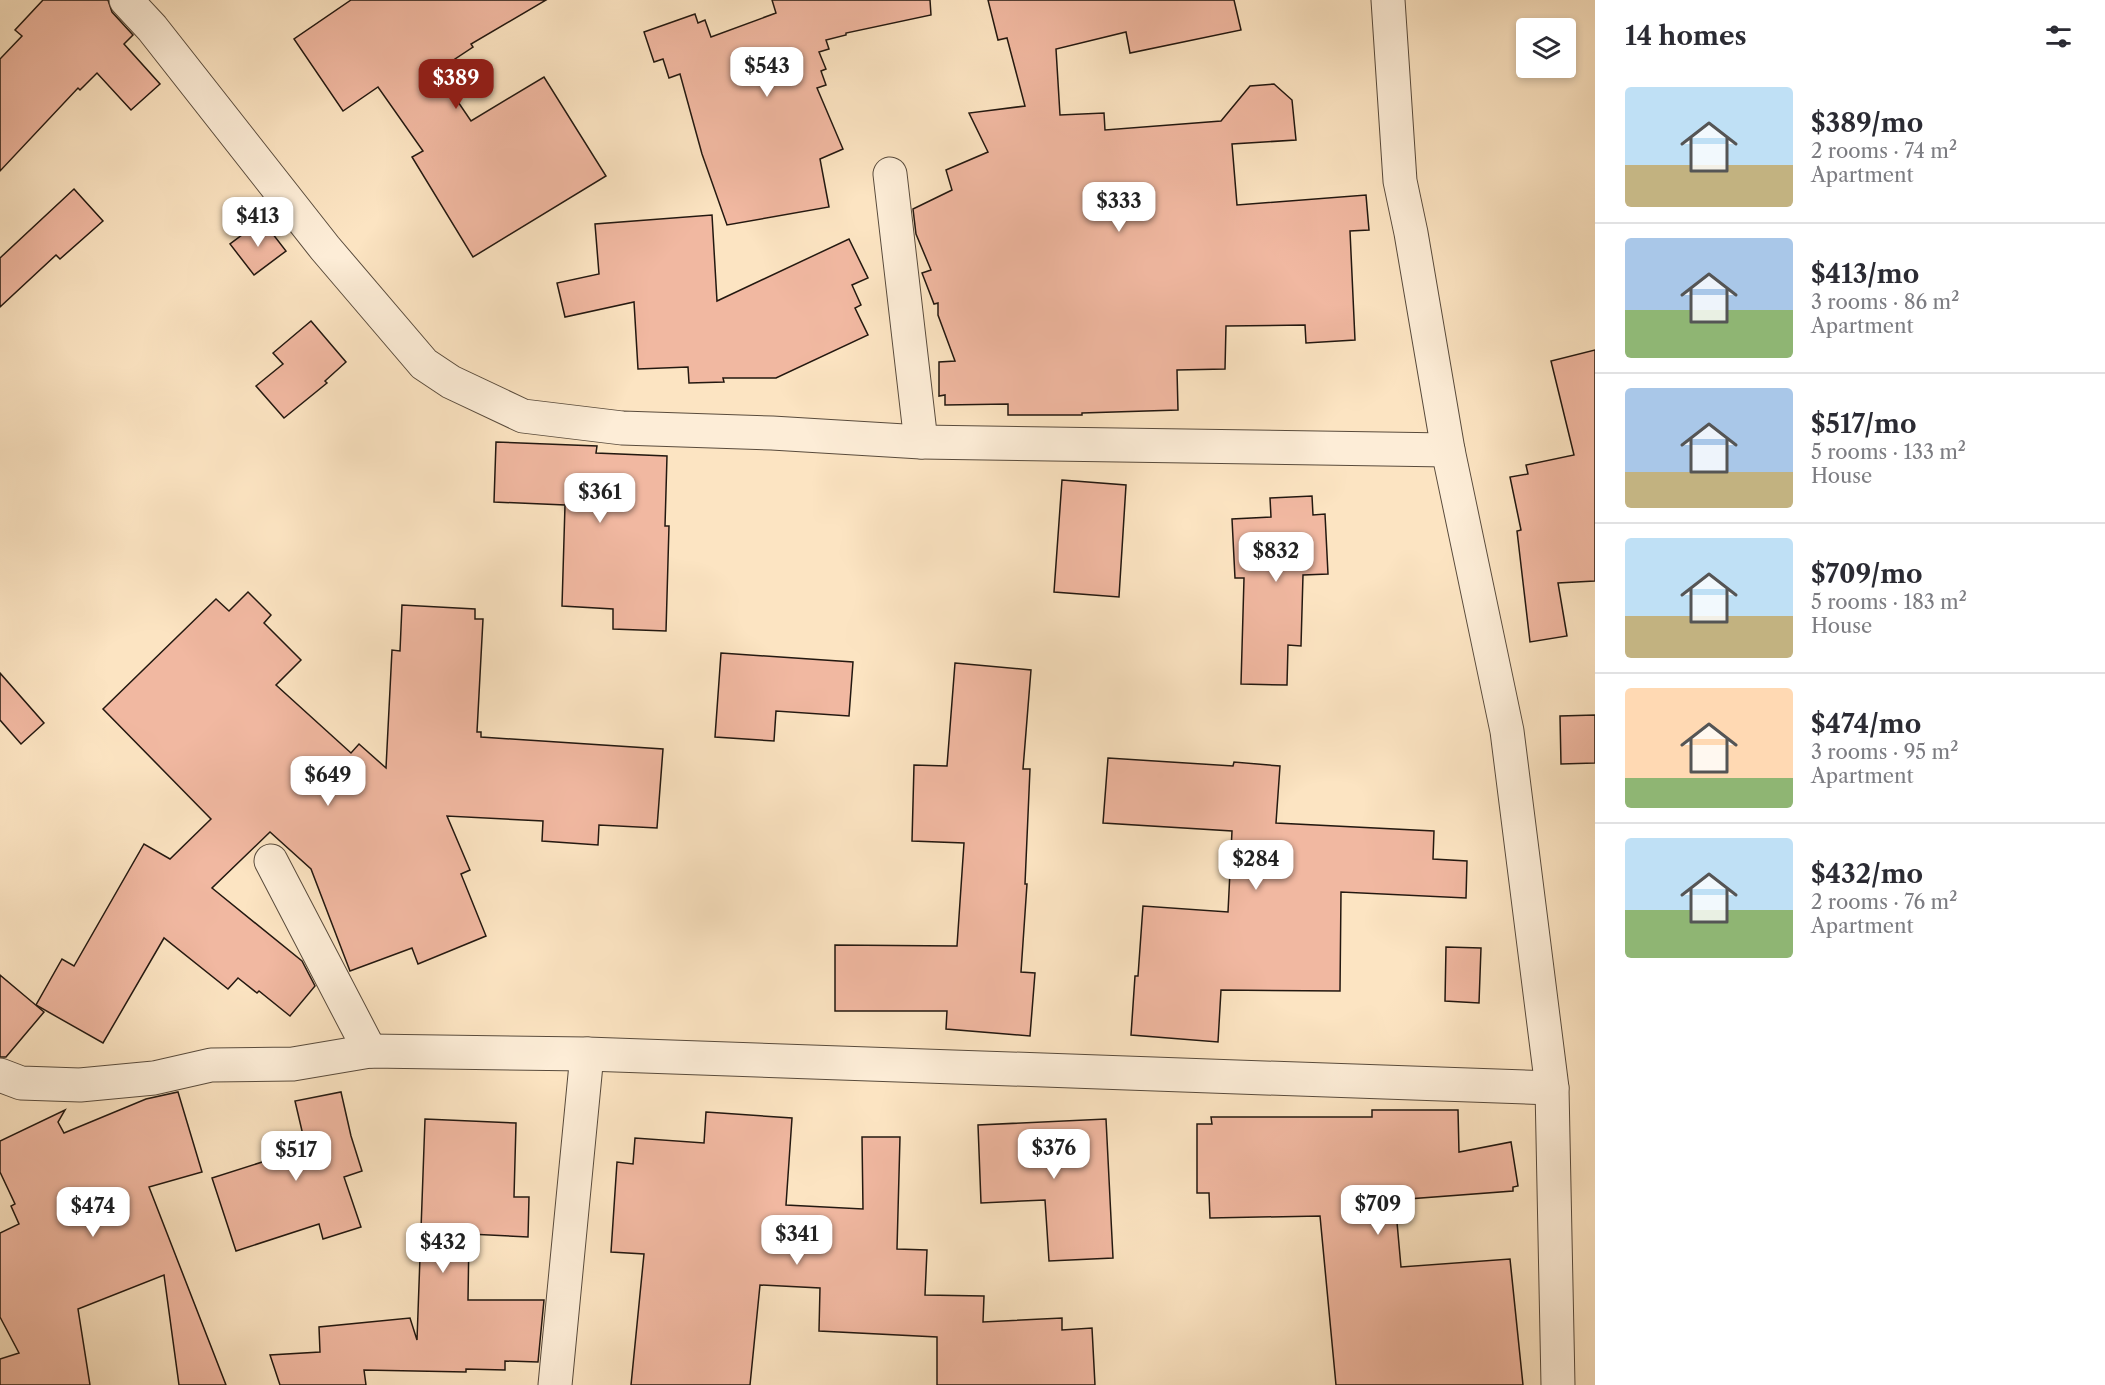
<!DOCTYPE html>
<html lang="en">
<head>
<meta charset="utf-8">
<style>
  :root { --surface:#fff; --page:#f2f2f3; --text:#2b2b33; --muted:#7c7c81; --line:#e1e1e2; --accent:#8f2418 }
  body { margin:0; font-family:"Libre Caslon Text",serif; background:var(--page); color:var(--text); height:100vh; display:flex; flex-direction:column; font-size:22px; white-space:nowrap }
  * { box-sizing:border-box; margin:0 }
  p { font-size:20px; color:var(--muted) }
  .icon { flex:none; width:33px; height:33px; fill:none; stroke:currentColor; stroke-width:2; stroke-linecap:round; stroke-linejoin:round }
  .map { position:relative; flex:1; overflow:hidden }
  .details { display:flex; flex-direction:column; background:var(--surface); width:510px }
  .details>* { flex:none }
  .buttons { position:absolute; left:1516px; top:18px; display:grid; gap:12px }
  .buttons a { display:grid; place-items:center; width:60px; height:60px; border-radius:6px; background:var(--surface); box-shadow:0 3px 9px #0003; font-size:30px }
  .price { position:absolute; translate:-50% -51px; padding:0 14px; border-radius:12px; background:#fff; color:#222; font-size:20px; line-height:39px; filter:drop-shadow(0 2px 3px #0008) }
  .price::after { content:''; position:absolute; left:50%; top:36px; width:18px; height:14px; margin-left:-9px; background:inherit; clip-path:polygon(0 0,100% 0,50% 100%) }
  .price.selected { background:var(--accent); color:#fff }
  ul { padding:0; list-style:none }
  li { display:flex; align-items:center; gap:18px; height:150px; padding:0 30px }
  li+li { border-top:2px solid var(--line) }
  li span { display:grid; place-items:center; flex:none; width:168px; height:120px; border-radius:6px; color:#555 }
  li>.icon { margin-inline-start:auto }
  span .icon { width:72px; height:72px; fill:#fffc; stroke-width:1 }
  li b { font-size:26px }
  h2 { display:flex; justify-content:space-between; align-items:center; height:72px; padding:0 30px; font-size:26px }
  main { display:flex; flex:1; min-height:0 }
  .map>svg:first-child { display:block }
  .building { fill:#f1b8a1; stroke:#231810; stroke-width:1.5 }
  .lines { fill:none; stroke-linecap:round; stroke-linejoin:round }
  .street-casing { stroke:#594b3c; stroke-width:35 }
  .street { stroke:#fdedd7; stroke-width:33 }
</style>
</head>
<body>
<main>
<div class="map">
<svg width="1595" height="1385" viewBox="0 0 1595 1385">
  <rect width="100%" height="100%" fill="#fce4c2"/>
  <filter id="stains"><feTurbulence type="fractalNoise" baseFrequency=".00333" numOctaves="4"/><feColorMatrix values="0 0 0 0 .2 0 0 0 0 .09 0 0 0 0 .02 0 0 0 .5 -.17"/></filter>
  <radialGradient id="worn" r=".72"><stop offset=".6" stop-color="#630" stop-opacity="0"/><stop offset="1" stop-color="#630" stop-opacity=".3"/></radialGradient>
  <!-- building -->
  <g class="building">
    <path d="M 43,0 L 108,0 L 112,12 L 133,35 L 124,44 L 160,84 L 131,110 L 97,73 L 80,90 L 78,88 L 0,171 L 0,59 L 22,36 L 15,30 Z"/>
    <path d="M 351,0 L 546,0 L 471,44 L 473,47 L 437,71 L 471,121 L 544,77 L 606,176 L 473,257 L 412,157 L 423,151 L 378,87 L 343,111 L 294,39 Z"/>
    <path d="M 772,0 L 930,0 L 931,15 L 846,33 L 846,35 L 826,40 L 829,49 L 819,52 L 826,69 L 821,71 L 826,85 L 817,88 L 843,149 L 820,159 L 829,207 L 727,225 L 702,154 L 680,74 L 669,78 L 663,59 L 654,62 L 644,32 L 695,14 L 698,23 L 705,20 L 711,37 L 776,13 Z"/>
    <path d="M 988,0 L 1234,0 L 1241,30 L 1130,53 L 1126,32 L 1056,49 L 1060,115 L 1104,113 L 1105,130 L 1221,121 L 1250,86 L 1274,84 L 1292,100 L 1296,140 L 1232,144 L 1237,205 L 1366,195 L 1369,230 L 1350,231 L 1355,340 L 1306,343 L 1305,325 L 1226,326 L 1225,369 L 1177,370 L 1178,410 L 1082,413 L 1082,415 L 1008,415 L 1008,404 L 945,405 L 945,395 L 939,396 L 939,362 L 955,361 L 938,315 L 938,303 L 934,304 L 922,273 L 931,270 L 916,234 L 913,209 L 952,190 L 946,170 L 988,152 L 969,113 L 1025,106 L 1007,38 L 998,40 Z"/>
    <path d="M 74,189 L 103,221 L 60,259 L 56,255 L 0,307 L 0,258 Z"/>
    <path d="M 712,215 L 717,301 L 849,239 L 868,278 L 852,285 L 861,305 L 855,308 L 868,335 L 776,378 L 723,378 L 724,382 L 689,383 L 688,367 L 638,369 L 634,302 L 565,317 L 557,283 L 599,274 L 595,224 Z"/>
    <path d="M 262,220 L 286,251 L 254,275 L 230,244 Z"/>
    <path d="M 311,321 L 346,362 L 325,381 L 327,383 L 284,418 L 256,386 L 283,364 L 273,353 Z"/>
    <path d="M 1595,350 L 1595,581 L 1558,583 L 1567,636 L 1530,642 L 1517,531 L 1521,530 L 1510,477 L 1528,474 L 1526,465 L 1574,455 L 1551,361 Z"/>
    <path d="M 496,442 L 597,446 L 596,453 L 667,456 L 665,526 L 669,526 L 666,631 L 613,629 L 613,609 L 562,606 L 565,505 L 494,502 Z"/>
    <path d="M 1062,480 L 1126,485 L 1119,597 L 1054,592 Z"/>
    <path d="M 1312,496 L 1313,515 L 1325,514 L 1328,574 L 1303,575 L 1301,646 L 1288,645 L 1287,685 L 1241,684 L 1244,578 L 1235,578 L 1232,519 L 1271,517 L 1270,498 Z"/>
    <path d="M 248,592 L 271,615 L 264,623 L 301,660 L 276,685 L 351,753 L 359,744 L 386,768 L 392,650 L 400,651 L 402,605 L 475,609 L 475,619 L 483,619 L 477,732 L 481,732 L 481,737 L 663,749 L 657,828 L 599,825 L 598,845 L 542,841 L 543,821 L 447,816 L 470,870 L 461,874 L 486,936 L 418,964 L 412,948 L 350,971 L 311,869 L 270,832 L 212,888 L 302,961 L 315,986 L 290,1016 L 259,991 L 257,993 L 238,978 L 228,989 L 164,938 L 103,1043 L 36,1005 L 62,959 L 74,966 L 144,844 L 170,859 L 211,819 L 103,709 L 216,599 L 229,611 Z"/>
    <path d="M 721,653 L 853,662 L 849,716 L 776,711 L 774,741 L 715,737 Z"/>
    <path d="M 955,663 L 1031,670 L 1023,769 L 1030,769 L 1025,884 L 1027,884 L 1021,972 L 1035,973 L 1030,1036 L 946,1029 L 947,1011 L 835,1011 L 835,945 L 957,946 L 964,843 L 912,841 L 914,765 L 947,766 Z"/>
    <path d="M 0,673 L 44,723 L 21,744 L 0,720 Z"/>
    <path d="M 1595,715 L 1595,763 L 1561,764 L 1560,716 Z"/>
    <path d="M 1108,758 L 1233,766 L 1234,762 L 1280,766 L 1276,823 L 1434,831 L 1433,859 L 1467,861 L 1466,898 L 1341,892 L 1340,991 L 1221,990 L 1218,1042 L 1131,1035 L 1135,976 L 1138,976 L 1143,906 L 1228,912 L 1232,831 L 1103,823 Z"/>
    <path d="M 1446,947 L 1481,948 L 1479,1003 L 1445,1001 Z"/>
    <path d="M 0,975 L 44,1012 L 6,1057 L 0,1057 Z"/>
    <path d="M 178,1092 L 202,1172 L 149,1187 L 226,1385 L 179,1385 L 164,1275 L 78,1309 L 90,1385 L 0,1385 L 0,1359 L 19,1353 L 0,1317 L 0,1233 L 19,1224 L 11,1206 L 15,1204 L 0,1172 L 0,1141 L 65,1110 L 58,1122 L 64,1133 L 146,1099 Z"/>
    <path d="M 341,1092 L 351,1136 L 362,1171 L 344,1177 L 361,1227 L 323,1239 L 319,1224 L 236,1251 L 212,1178 L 306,1148 L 295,1101 Z"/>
    <path d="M 1372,1110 L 1458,1110 L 1459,1152 L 1511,1142 L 1518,1186 L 1513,1187 L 1513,1191 L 1395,1200 L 1401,1267 L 1510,1259 L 1523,1385 L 1336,1385 L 1320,1216 L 1210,1218 L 1209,1193 L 1197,1193 L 1197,1124 L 1212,1124 L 1211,1117 L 1372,1117 Z"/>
    <path d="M 706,1112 L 792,1118 L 786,1205 L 863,1209 L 862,1137 L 900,1137 L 897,1249 L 927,1250 L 925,1295 L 984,1296 L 983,1322 L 1062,1318 L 1062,1330 L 1092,1328 L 1095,1385 L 937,1385 L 937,1337 L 819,1331 L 820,1288 L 760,1285 L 750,1385 L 631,1385 L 644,1254 L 611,1252 L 617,1162 L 633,1164 L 635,1138 L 704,1143 Z"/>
    <path d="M 425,1119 L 516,1123 L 514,1197 L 529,1197 L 528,1237 L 469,1234 L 468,1300 L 544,1300 L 538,1362 L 505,1361 L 505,1370 L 466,1369 L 466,1372 L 364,1370 L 366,1385 L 280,1385 L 270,1355 L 320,1352 L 319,1327 L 410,1318 L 417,1340 Z"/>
    <path d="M 1106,1119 L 1113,1258 L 1049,1261 L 1045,1200 L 981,1203 L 978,1125 Z"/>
  </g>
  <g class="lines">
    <!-- street casing -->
    <g class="street-casing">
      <g id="street">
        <path d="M 126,0 L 152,28 L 325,248 L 424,364 L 451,382 L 523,416 L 622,428 L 772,433 L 921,442 L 1448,450"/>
        <path d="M 1388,0 L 1400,181 L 1411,233 L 1448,450 L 1507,731 L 1552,1088 L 1558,1385"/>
        <path d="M 890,174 L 921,442"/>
        <path d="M 271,861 L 370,1051"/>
        <path d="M 0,1075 L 21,1083 L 80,1085 L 154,1078 L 211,1065 L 293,1064 L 370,1051 L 587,1054 L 1552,1088"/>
        <path d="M 555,1385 L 587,1054"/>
      </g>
    </g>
    <!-- street -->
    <use href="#street" class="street"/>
  </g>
  <rect width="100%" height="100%" filter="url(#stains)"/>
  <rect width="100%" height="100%" fill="url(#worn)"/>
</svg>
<div class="buttons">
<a><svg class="icon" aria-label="layers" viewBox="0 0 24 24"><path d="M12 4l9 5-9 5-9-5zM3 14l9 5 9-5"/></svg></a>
</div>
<b class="price" style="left:767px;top:98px">$543</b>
<b class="price selected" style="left:456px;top:110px">$389</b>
<b class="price" style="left:1119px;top:233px">$333</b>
<b class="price" style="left:258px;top:248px">$413</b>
<b class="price" style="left:600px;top:524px">$361</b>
<b class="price" style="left:1276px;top:583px">$832</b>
<b class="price" style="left:328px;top:807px">$649</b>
<b class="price" style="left:1256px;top:891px">$284</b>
<b class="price" style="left:1054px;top:1180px">$376</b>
<b class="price" style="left:296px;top:1182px">$517</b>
<b class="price" style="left:1378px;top:1236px">$709</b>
<b class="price" style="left:93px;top:1238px">$474</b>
<b class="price" style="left:797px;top:1266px">$341</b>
<b class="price" style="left:443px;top:1274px">$432</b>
</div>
<section class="details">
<h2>14 homes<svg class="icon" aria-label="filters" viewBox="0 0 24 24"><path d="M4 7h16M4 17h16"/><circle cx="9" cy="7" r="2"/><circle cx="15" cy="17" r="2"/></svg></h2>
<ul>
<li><span style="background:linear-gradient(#bfe0f5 65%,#c2b280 0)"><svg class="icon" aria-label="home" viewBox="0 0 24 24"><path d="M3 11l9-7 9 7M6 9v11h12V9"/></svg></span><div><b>$389/mo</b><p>2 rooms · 74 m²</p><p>Apartment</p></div></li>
<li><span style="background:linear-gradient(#a9c7e8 60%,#8fb573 0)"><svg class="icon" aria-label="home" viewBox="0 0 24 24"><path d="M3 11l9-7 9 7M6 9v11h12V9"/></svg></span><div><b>$413/mo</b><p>3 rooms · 86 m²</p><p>Apartment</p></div></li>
<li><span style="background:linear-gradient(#a9c7e8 70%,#c2b280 0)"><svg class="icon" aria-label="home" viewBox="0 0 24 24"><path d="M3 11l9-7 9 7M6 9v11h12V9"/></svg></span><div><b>$517/mo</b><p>5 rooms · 133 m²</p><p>House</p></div></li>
<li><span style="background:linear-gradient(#bfe0f5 65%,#c2b280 0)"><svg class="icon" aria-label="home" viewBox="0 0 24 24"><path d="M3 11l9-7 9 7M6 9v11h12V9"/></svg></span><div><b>$709/mo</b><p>5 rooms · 183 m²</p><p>House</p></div></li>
<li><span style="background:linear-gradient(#ffd9b3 75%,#8fb573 0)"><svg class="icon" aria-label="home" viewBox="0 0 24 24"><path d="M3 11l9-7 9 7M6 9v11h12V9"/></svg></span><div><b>$474/mo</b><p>3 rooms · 95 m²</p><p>Apartment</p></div></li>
<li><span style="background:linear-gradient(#bfe0f5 60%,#8fb573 0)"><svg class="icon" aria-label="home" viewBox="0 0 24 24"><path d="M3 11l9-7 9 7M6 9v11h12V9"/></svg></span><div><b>$432/mo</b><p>2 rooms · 76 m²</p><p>Apartment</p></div></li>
</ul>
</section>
</main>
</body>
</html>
